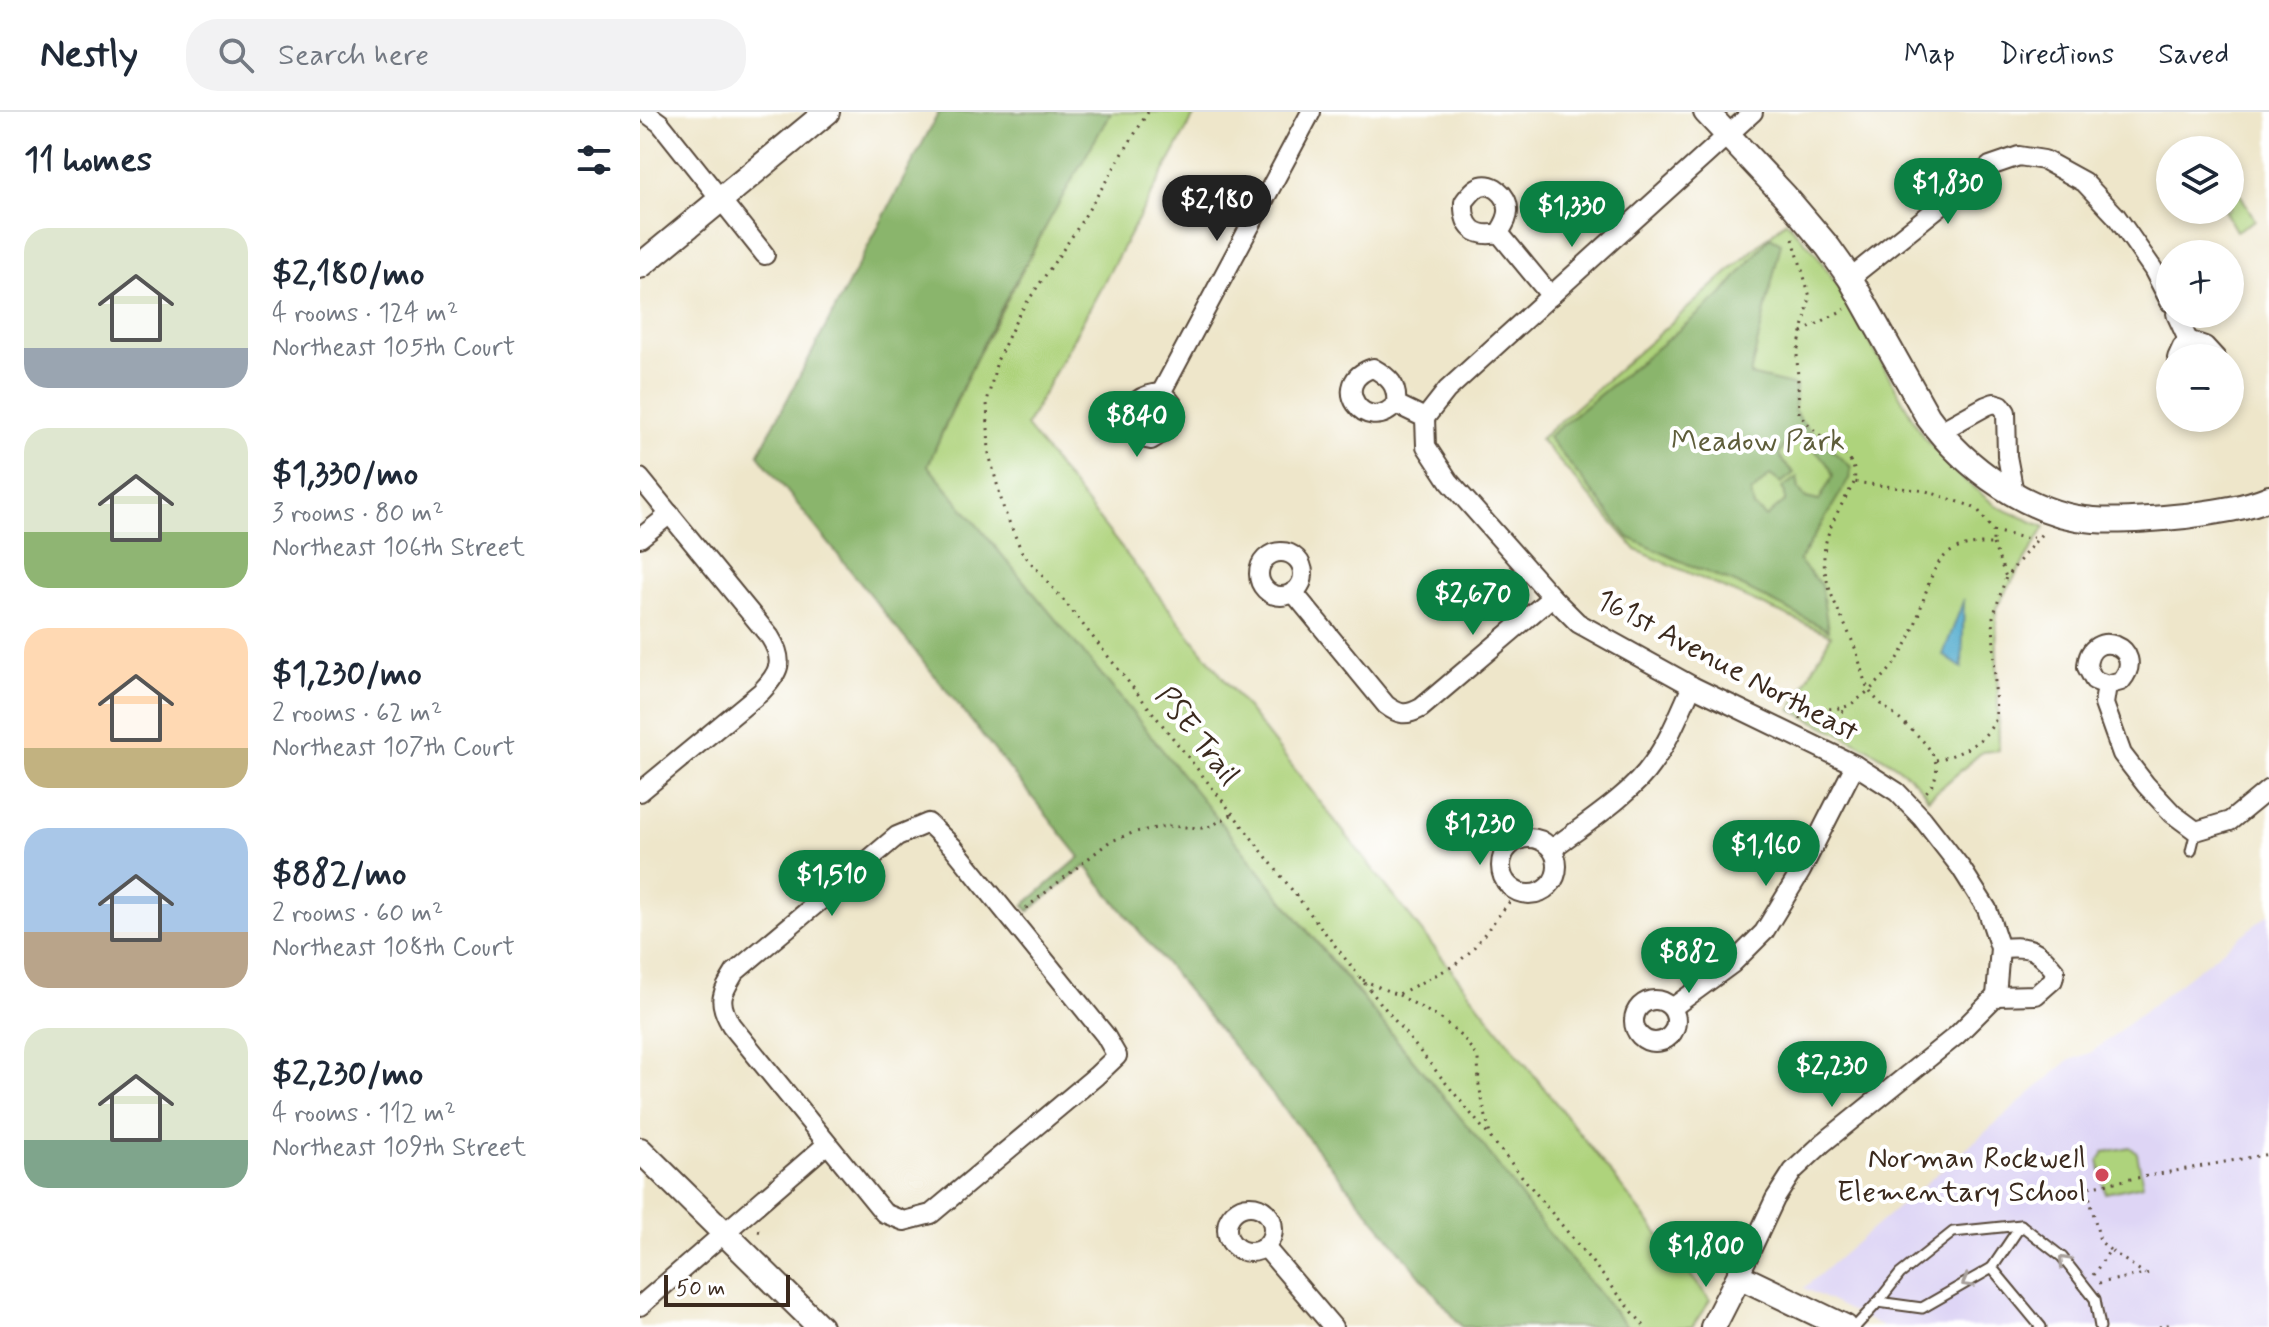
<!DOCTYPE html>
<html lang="en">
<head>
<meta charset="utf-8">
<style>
  :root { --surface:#fff; --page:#f2f2f3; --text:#1f2937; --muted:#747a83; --line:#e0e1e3; --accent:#0b8043 }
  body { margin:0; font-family:Mynerve,sans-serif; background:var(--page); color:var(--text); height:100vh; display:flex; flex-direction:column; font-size:30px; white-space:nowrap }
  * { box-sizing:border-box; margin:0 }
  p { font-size:26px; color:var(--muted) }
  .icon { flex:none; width:44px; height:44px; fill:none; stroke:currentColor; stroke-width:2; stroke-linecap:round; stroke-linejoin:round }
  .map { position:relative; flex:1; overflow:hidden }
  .side { display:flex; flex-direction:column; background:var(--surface); width:640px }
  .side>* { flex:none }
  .buttons { position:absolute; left:1516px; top:24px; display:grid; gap:16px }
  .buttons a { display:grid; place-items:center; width:88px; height:88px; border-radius:50%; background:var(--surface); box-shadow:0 4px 12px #0003; font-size:40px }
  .scale { position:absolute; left:24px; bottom:20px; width:126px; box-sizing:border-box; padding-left:8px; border:4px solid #3b2a1e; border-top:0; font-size:22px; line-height:28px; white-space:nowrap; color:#3b2a1e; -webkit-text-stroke:6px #fff; paint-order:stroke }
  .price { position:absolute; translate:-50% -68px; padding:0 18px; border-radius:28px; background:var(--accent); color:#fff; font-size:26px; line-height:52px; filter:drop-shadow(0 2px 4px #0008) }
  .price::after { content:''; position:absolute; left:50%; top:48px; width:24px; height:18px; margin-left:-12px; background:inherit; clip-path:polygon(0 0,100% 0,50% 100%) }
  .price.active { background:#222; color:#fff }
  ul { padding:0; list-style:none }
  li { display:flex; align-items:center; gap:24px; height:200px; padding:0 24px }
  li span { display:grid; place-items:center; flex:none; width:224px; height:160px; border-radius:24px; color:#555 }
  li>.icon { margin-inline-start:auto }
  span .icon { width:96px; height:96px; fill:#fffc; stroke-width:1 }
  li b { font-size:34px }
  h2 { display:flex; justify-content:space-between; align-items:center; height:96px; padding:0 24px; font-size:34px }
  header { display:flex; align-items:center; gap:48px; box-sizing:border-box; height:112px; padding:0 40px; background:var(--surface); border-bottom:2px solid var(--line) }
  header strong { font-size:38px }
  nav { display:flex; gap:44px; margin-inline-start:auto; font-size:28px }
  .search { width:560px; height:72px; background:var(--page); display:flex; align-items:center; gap:20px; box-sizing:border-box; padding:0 28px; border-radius:32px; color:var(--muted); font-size:30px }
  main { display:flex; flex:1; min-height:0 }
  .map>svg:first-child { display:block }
  .built { fill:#ded5f5 }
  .green { fill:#aed37c; stroke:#747e4d; stroke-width:2 }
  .forest { fill:#8ab56c; stroke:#627045; stroke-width:2; fill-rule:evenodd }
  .water { fill:#4faacd; stroke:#456a76; stroke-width:2 }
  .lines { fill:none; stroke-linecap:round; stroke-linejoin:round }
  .service-casing { stroke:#564638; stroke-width:13 }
  .minor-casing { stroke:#564638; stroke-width:22 }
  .tertiary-casing { stroke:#564638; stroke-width:28 }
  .path { stroke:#564638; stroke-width:3; stroke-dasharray:2 6; stroke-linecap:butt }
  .service { stroke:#fff; stroke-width:9 }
  .minor { stroke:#fff; stroke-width:18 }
  .tertiary { stroke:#fff; stroke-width:24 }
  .oneway { stroke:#a79f9a }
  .poi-dot { fill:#d1495b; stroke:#fff; stroke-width:3 }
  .labels { text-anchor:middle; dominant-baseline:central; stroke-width:8; stroke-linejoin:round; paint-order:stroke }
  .park-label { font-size:30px; fill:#5e5d3a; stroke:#fff }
  .street-label { font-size:30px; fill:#3b2a1e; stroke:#fff }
  .poi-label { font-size:30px; fill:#3b2a1e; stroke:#fff; text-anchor:end }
</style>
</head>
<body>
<header>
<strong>Nestly</strong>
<div class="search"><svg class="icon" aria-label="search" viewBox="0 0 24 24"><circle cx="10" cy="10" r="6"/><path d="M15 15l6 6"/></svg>Search here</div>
<nav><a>Map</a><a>Directions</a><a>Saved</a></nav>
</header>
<main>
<section class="side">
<h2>11 homes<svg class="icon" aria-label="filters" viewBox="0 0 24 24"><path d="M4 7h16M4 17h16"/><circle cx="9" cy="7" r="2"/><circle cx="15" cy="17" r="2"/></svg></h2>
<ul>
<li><span style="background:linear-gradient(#dfe7d0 75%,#9aa5b1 0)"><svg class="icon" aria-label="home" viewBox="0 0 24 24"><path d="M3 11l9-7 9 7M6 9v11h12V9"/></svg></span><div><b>$2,180/mo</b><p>4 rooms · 124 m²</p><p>Northeast 105th Court</p></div></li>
<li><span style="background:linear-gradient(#dfe7d0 65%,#8fb573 0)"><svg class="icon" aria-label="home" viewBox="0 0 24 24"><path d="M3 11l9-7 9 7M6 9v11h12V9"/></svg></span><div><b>$1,330/mo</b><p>3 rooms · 80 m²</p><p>Northeast 106th Street</p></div></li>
<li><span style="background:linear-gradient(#ffd9b3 75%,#c2b280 0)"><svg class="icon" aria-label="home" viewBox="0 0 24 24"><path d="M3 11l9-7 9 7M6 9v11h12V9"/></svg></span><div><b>$1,230/mo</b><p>2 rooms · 62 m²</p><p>Northeast 107th Court</p></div></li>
<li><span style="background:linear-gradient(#a9c7e8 65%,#b9a48a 0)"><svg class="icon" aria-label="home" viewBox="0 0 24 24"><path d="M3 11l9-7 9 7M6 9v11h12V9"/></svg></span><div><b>$882/mo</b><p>2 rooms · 60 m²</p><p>Northeast 108th Court</p></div></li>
<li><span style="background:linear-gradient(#dfe7d0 70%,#7fa58c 0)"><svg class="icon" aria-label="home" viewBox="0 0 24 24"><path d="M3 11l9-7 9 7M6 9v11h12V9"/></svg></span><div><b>$2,230/mo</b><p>4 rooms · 112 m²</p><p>Northeast 109th Street</p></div></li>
</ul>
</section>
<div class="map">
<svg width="1629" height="1215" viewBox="0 0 1629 1215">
  <rect width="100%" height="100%" fill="#fff"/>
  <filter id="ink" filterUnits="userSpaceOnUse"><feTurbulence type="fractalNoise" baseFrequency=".0125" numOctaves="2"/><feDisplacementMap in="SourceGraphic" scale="16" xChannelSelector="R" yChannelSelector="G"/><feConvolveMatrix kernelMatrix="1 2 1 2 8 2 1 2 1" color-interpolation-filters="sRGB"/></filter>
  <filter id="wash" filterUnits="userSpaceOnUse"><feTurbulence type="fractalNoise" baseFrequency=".006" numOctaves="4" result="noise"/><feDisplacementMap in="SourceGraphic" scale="32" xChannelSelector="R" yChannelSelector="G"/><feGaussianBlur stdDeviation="1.8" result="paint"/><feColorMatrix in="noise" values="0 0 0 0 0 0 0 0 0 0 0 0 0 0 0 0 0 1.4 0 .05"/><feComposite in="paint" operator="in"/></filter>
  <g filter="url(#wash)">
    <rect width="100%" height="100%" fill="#eee6ca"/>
    <!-- built -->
    <path class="built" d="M 1629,802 L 1629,1215 L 1243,1215 L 1164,1176 L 1428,949 L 1452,940 Z"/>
    <!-- green -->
    <g class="green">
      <path d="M 471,0 L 556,0 L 386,314 L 1070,1188 L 1052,1215 L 987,1215 L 901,1112 L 843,1033 L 287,354 L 336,247 L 423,82 Z"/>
      <path d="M 1595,73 L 1615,108 L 1596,119 L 1584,98 L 1590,98 L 1590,76 Z"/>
      <path d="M 1146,109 L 1174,139 L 1199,176 L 1284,326 L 1322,366 L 1356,394 L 1405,415 L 1356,496 L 1359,638 L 1342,640 L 1288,687 C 1271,650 1188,617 1151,598 L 1191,523 L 996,438 L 900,327 Z"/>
      <path d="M 1490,1035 L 1497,1041 L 1503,1073 L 1465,1081 L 1459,1048 L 1464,1040 Z"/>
    </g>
    <!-- forest -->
    <g class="forest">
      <path d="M 299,0 L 471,0 C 405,115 337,231 288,354 L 471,574 L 693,851 L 843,1033 L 901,1112 L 987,1215 L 822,1215 L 446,754 L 389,799 L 384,793 L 440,745 L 118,343 Z"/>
      <path d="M 1130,125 L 1141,131 L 1110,263 L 1156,274 L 1154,298 L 1167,316 L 1211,355 L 1209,367 L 1159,449 L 1181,473 L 1188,518 L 1095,471 L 1054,455 L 989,426 L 908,325 L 1083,182 ZM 1149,326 C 1167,330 1188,346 1193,364 L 1179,389 L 1166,386 L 1159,377 L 1157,365 L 1142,376 L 1145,381 L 1145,389 L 1126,405 L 1114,395 L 1111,381 L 1130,363 L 1141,371 L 1154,361 L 1144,351 L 1139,342 Z"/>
    </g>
    <!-- water -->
    <path class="water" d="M 1324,487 L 1322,556 L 1303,543 Z"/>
  </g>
  <g filter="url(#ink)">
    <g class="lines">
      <!-- service casing -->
      <g class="service-casing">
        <g id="service">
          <path d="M 1551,739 L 1556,719"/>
          <path d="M 1352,1156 L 1381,1113"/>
          <path d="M 1238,1190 L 1260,1162 L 1313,1120 L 1381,1113 L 1422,1145 L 1455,1187 L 1460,1215"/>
          <path d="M 1215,1215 L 1238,1190 L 1282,1196 L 1352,1156 L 1401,1215"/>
        </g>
      </g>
      <!-- minor casing -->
      <g class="minor-casing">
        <g id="minor">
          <path d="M 5,0 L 20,11 L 125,143"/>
          <path d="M 859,121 C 834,126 823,115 824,90 C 828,85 832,79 837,76 C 851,67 868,83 868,97 C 869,106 863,114 859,121 L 911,184"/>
          <path d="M 1210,166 L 1350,54 L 1379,44 L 1404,48 L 1444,70 L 1476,104 L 1513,157 L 1530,190"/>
          <path d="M 1536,202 L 1548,228"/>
          <path d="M 1548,228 L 1565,234 L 1576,246"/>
          <path d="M 1537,246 L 1542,235 L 1548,228"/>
          <path d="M 521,281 L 671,0"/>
          <path d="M 521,281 C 546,299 532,316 511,328 L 501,326 L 488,308 C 489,290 503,282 521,281 Z"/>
          <path d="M 756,292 C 726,326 687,270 733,256 C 749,265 758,273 756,292 L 785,306 L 786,334 L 809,369 L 912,485 L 938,511 L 1052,574 L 1215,653 L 1257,680 L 1282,706 L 1321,756 L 1347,797 L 1360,836 L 1356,884"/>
          <path d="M 785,306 L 807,278 L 1113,0"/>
          <path d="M 1299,320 L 1346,294 L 1354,291 L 1361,293 L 1366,300 L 1367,344 L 1374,381"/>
          <path d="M 0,366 L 130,525 C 145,549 140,560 121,580 L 0,680"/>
          <path d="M 0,426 L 30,402"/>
          <circle cx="641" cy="462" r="22"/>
          <path d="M 653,480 L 746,593 C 759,603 766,604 781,596 L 912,485"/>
          <path d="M 1467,573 L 1454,568 L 1447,555 C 1449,512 1510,536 1481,569 L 1467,573 L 1464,592 L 1482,642 L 1506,673 L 1533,702 L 1556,719 L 1590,709 L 1629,677"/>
          <path d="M 288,711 L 313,735 L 465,923 L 477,944 L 456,964 L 291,1102 L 264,1109 L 244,1101 L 91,913 C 77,889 81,883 95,860 L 257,724 Z"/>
          <circle cx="889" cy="754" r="28"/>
          <path d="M 912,737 C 942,714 991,683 1012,652 C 1029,629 1040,600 1052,574"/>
          <path d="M 1356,884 L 1396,883 L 1413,868 L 1415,859 C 1395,835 1391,834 1360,836"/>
          <circle cx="1015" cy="909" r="21"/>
          <path d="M 1032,896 L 1092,852 L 1124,820 L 1161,759 L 1215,653"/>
          <circle cx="610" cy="1117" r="23"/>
          <path d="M 625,1135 L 693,1215"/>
          <path d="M 1099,1164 L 1135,1087 L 1153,1059 L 1183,1031 L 1317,923 L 1356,884"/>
          <path d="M 0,1194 L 187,1032"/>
        </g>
      </g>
      <!-- tertiary casing -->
      <g class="tertiary-casing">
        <g id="tertiary">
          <path d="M 1066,0 L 1145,84 L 1188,135 L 1210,166 L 1288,305 C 1324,355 1390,404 1454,408 C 1484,410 1516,407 1545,404 C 1574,400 1602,397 1629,386"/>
          <path d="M 0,154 L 187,0"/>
          <path d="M 0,1038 L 180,1215"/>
          <path d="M 1073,1215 L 1099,1164 L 1205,1215"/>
        </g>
      </g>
      <!-- path -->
      <g class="path">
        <path d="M 508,0 L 435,120 L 379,202 L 357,249 L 347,290 L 349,342 L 364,398 L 382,440 L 425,490 L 593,702 L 721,867 L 1005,1215"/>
        <path d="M 1153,127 L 1170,185 L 1157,242 L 1159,302 C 1166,310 1174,318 1182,325 C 1197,337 1219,347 1214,370 L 1286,379 L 1328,393 L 1338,398 L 1353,419 L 1353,432 C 1294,430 1294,458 1278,504 C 1271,525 1261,546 1245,563 C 1238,571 1217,590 1207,594 C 1198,598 1186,596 1176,598 C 1171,600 1165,604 1159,606"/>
        <path d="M 1162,220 L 1205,197"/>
        <path d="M 1214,371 C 1202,393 1185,417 1184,444 C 1183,478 1206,510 1217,541 C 1221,553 1223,571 1231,581 C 1252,609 1328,643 1282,684"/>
        <path d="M 1353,419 L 1389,427 L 1399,422"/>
        <path d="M 1353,432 L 1366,465"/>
        <path d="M 1187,619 L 1207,594"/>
        <path d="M 1296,648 C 1320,643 1347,629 1356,606 L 1353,505 L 1366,465 L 1404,419"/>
        <path d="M 386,796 L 469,730 L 495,720 L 527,714 L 562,716 L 571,714 L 593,702"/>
        <path d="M 723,868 L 757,883 L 815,853 L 831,839 L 871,788"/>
        <path d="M 759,883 L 803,908 L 826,929 L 838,947 L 839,974 L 851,1027"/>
        <path d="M 118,1119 L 122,1120"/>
        <path d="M 1470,1138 L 1460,1129 L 1447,1075 L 1629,1042"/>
        <path d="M 1453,1163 L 1470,1138 L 1505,1162"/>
        <path d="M 1459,1171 L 1510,1161"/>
        <path d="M 1519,1215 L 1532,1212"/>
      </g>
      <!-- service -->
      <use href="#service" class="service"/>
      <!-- minor -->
      <use href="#minor" class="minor"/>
      <!-- tertiary -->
      <use href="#tertiary" class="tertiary"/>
    </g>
    <!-- one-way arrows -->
    <defs><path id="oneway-chevron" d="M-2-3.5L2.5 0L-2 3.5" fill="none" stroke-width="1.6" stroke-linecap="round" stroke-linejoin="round" transform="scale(2)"/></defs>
    <g class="oneway">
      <use href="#oneway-chevron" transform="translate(1424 1149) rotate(-133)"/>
      <use href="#oneway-chevron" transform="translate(1327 1170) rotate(150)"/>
    </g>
  </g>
  <!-- markers -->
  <circle class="poi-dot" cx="1462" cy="1063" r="8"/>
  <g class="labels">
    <!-- park labels -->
    <g class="park-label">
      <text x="1118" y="329">Meadow Park</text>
    </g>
    <!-- street labels -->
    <g class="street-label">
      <text transform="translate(1087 554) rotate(28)">161st Avenue Northeast</text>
      <text transform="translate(557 624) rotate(52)">PSE Trail</text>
    </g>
    <!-- poi labels -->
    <g class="poi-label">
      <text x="1446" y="1046">Norman Rockwell<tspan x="1446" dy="34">Elementary School</tspan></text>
    </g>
  </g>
</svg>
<div class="buttons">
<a><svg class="icon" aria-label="layers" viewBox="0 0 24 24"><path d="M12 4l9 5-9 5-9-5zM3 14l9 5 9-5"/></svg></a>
<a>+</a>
<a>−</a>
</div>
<div class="scale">50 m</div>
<b class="price" style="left:1308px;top:114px">$1,830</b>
<b class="price active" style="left:577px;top:131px">$2,180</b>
<b class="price" style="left:932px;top:137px">$1,330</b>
<b class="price" style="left:497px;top:347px">$840</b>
<b class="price" style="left:833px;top:525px">$2,670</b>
<b class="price" style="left:840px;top:755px">$1,230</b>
<b class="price" style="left:1126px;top:776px">$1,160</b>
<b class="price" style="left:192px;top:806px">$1,510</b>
<b class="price" style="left:1049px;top:883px">$882</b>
<b class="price" style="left:1192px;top:997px">$2,230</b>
<b class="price" style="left:1066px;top:1177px">$1,800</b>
</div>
</main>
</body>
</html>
